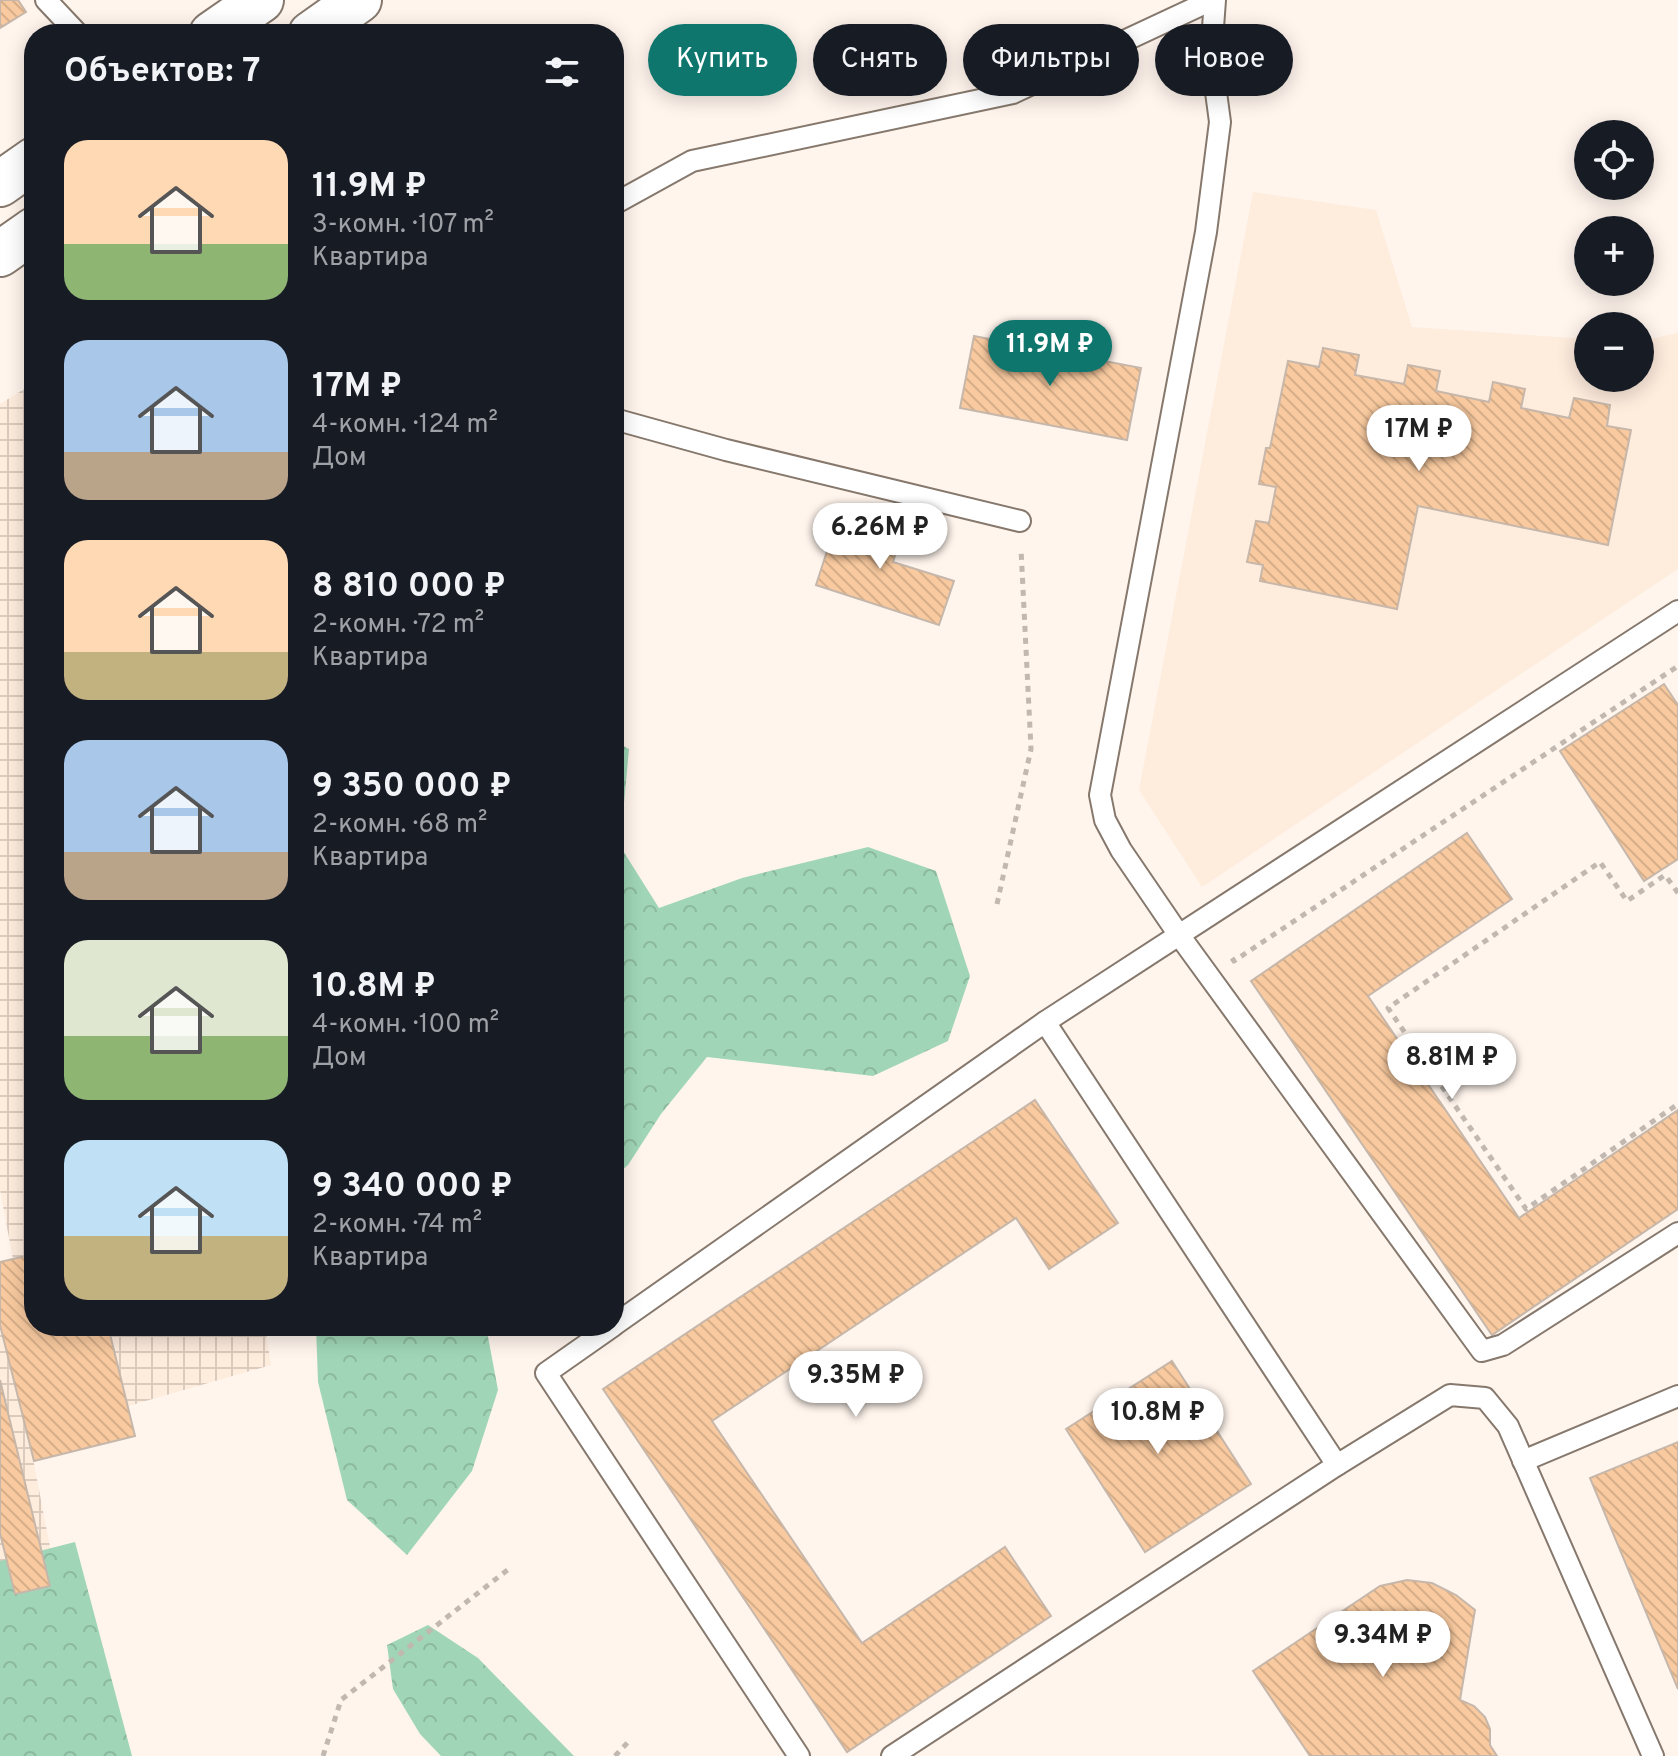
<!DOCTYPE html>
<html lang="ru">
<head>
<meta charset="utf-8">
<style>
  :root { --surface:#171b24; --page:#20242c; --text:#f1f3f6; --muted:#9ea1a6; --accent:#0f766e }
  body { margin:0; font-family:Overpass,sans-serif; background:var(--page); color:var(--text); height:100vh; display:flex; flex-direction:column; font-size:30px; white-space:nowrap }
  * { box-sizing:border-box; margin:0 }
  p { font-size:26px; color:var(--muted) }
  .icon { flex:none; width:44px; height:44px; fill:none; stroke:currentColor; stroke-width:2; stroke-linecap:round; stroke-linejoin:round }
  .map { position:relative; flex:1; overflow:hidden }
  .sheet { position:absolute; left:24px; top:24px; width:600px; height:1312px; display:flex; flex-direction:column; background:var(--surface); border-radius:32px; box-shadow:0 4px 20px #0003 }
  .sheet>* { flex:none }
  .guide { position:absolute; left:648px; top:24px; width:760px; height:72px; display:flex; gap:16px }
  .controls { position:absolute; left:1574px; top:120px; display:grid; gap:16px }
  .controls a { display:grid; place-items:center; width:80px; height:80px; border-radius:50%; background:var(--surface); box-shadow:0 4px 20px #0003; font-size:40px }
  .price { position:absolute; translate:-50% -68px; padding:0 18px; border-radius:28px; background:#fff; color:#222; font-size:26px; line-height:52px; filter:drop-shadow(0 2px 4px #0008) }
  .price::after { content:''; position:absolute; left:50%; top:48px; width:24px; height:18px; margin-left:-12px; background:inherit; clip-path:polygon(0 0,100% 0,50% 100%) }
  .price.on { background:var(--accent); color:#fff }
  ul { padding:0; list-style:none }
  li { display:flex; align-items:center; gap:24px; height:200px; padding:0 40px }
  li span { display:grid; place-items:center; flex:none; width:224px; height:160px; border-radius:24px; color:#555 }
  li>.icon { margin-inline-start:auto }
  span .icon { width:96px; height:96px; fill:#fffc; stroke-width:1 }
  li b { font-size:34px }
  h2 { display:flex; justify-content:space-between; align-items:center; height:96px; padding:0 40px; font-size:34px }
  .pill { padding:0 28px; border-radius:36px; background:var(--surface); box-shadow:0 4px 20px #0003; font-size:28px; line-height:72px }
  .pill.on { background:var(--accent); color:#fff }
  .map>svg:first-child { display:block }
  .built { fill:#feecdd }
  .industrial { fill:url(#industrial-grid) }
  .forest { fill:url(#forest-crowns) }
  .building { fill:url(#building-back-hatch); stroke:#c6b7aa; stroke-width:2 }
  .lines { fill:none; stroke-linecap:round; stroke-linejoin:round }
  .lane-casing { stroke:#86786c; stroke-width:24 }
  .secondary-casing { stroke:#86786c; stroke-width:48 }
  .path { stroke:#c1b8b1; stroke-width:5; stroke-dasharray:6 6; stroke-linecap:butt }
  .lane { stroke:#fff; stroke-width:20 }
  .secondary { stroke:#fff; stroke-width:44 }
</style>
</head>
<body>
<div class="map">
<svg width="1678" height="1756" viewBox="0 0 1678 1756">
  <defs>
    <pattern id="industrial-grid" width="8" height="8" patternUnits="userSpaceOnUse" patternTransform="scale(2)"><rect width="8" height="8" fill="#feecdd"/><path d="M0 4h8M4 0v8" fill="none" stroke="#dbcbbe"/></pattern>
    <pattern id="forest-crowns" width="20" height="18" patternUnits="userSpaceOnUse" patternTransform="scale(2)"><rect width="20" height="18" fill="#a0d6b7"/><path d="M2 6a3 3 0 1 1 6 0M12 15a3 3 0 1 1 6 0" fill="none" stroke="#8bb89e"/></pattern>
    <pattern id="building-back-hatch" width="6" height="6" patternUnits="userSpaceOnUse" patternTransform="scale(2)"><rect width="6" height="6" fill="#f9ca9f"/><path d="M-1 5l2 2M0 0l6 6M5-1l2 2" fill="none" stroke="#d6ae8a"/></pattern>
  </defs>
  <rect width="100%" height="100%" fill="#fff5ed"/>
  <!-- built -->
  <path class="built" d="M 1253,192 L 1376,210 L 1412,327 L 1588,339 L 1588,378 L 1640,378 L 1640,341 L 1678,333 L 1678,569 L 1202,887 L 1139,790 Z"/>
  <!-- industrial -->
  <g class="industrial">
    <path d="M 34,383 L 34,1326 L 265,1326 L 271,1365 L 45,1430 L 0,1190 L 0,404 Z"/>
    <path d="M 0,1287 L 51,1552 L 0,1563 Z"/>
  </g>
  <!-- forest -->
  <g class="forest">
    <path d="M 614,741 L 629,749 L 620,846 L 659,908 L 742,878 L 868,847 L 936,871 L 970,976 L 948,1041 L 873,1076 L 707,1057 L 661,1114 L 628,1165 L 614,1177 Z"/>
    <path d="M 316,1326 L 486,1326 L 498,1390 L 472,1471 L 407,1555 L 347,1500 L 318,1382 Z"/>
    <path d="M 75,1542 L 132,1756 L 0,1756 L 0,1561 Z"/>
    <path d="M 428,1625 L 478,1658 L 574,1756 L 441,1756 L 420,1734 L 393,1689 L 387,1645 Z"/>
  </g>
  <!-- building -->
  <g class="building">
    <path d="M 0,0 L 18,0 L 26,12 L 0,28 Z"/>
    <path d="M 974,336 L 1141,368 L 1127,440 L 960,408 Z"/>
    <path d="M 1323,348 L 1359,355 L 1355,375 L 1404,384 L 1408,365 L 1440,371 L 1436,391 L 1489,402 L 1493,382 L 1525,389 L 1521,408 L 1569,418 L 1574,398 L 1610,405 L 1607,426 L 1631,430 L 1608,545 L 1418,506 L 1397,609 L 1260,581 L 1263,565 L 1247,562 L 1256,521 L 1269,523 L 1276,487 L 1259,484 L 1266,448 L 1270,448 L 1288,361 L 1319,367 Z"/>
    <path d="M 840,511 L 903,531 L 893,562 L 954,581 L 939,625 L 816,585 Z"/>
    <path d="M 1664,684 L 1678,705 L 1678,859 L 1644,881 L 1560,751 Z"/>
    <path d="M 1467,833 L 1512,899 L 1368,996 L 1519,1218 L 1678,1110 L 1678,1209 L 1492,1335 L 1251,981 Z"/>
    <path d="M 1035,1100 L 1118,1223 L 1049,1269 L 1016,1218 L 712,1421 L 862,1643 L 1005,1547 L 1051,1616 L 847,1752 L 603,1389 Z"/>
    <path d="M 34,1254 L 34,1326 L 108,1326 L 135,1436 L 34,1461 L 0,1325 L 0,1262 Z"/>
    <path d="M 1172,1361 L 1251,1484 L 1145,1552 L 1066,1429 Z"/>
    <path d="M 0,1380 L 50,1586 L 15,1594 L 0,1533 Z"/>
    <path d="M 1678,1442 L 1678,1689 L 1590,1478 Z"/>
    <path d="M 1407,1580 L 1432,1583 L 1456,1595 L 1475,1610 L 1460,1700 L 1474,1706 L 1485,1717 L 1490,1729 L 1490,1745 L 1497,1756 L 1310,1756 L 1253,1671 L 1380,1586 Z"/>
  </g>
  <g class="lines">
    <!-- lane casing -->
    <g class="lane-casing">
      <g id="lane">
        <path d="M 46,0 L 78,34"/>
        <path d="M 1215,0 L 1211,55 L 1220,122 L 1206,232 L 1100,795 L 1105,820 L 1121,850 L 1179,935 L 1482,1351 L 1503,1345 L 1678,1233"/>
        <path d="M 614,204 L 692,161 L 1013,93 L 1212,0"/>
        <path d="M 614,419 L 726,450 L 1020,521"/>
        <path d="M 1045,1022 L 1337,1465"/>
        <path d="M 614,1325 L 1045,1022 L 1678,611"/>
        <path d="M 613,1326 L 546,1373 L 799,1756"/>
        <path d="M 1523,1461 L 1678,1396"/>
        <path d="M 892,1756 L 1337,1465 L 1450,1395 L 1485,1398 L 1508,1426 L 1653,1756"/>
      </g>
    </g>
    <!-- secondary casing -->
    <g class="secondary-casing">
      <g id="secondary">
        <path d="M 212,34 L 261,0"/>
        <path d="M 311,34 L 359,0"/>
        <path d="M 0,184 L 34,160"/>
        <path d="M 0,254 L 34,230"/>
      </g>
    </g>
    <!-- path -->
    <g class="path">
      <path d="M 1678,893 L 1665,875 L 1627,901 L 1600,862 L 1388,1008 L 1526,1209 L 1678,1104"/>
      <path d="M 997,904 L 1031,749 L 1021,549"/>
      <path d="M 1232,958 L 1234,961 L 1678,666"/>
      <path d="M 323,1756 L 341,1700 L 510,1568"/>
      <path d="M 615,1756 L 630,1740"/>
    </g>
    <!-- lane -->
    <use href="#lane" class="lane"/>
    <!-- secondary -->
    <use href="#secondary" class="secondary"/>
  </g>
</svg>
<div class="controls">
<a><svg class="icon" aria-label="locate" viewBox="0 0 24 24"><circle cx="12" cy="12" r="6"/><path d="M12 2v4M12 18v4M2 12h4M18 12h4"/></svg></a>
<a>+</a>
<a>−</a>
</div>
<b class="price on" style="left:1050px;top:388px">11.9M ₽</b>
<b class="price" style="left:1419px;top:473px">17M ₽</b>
<b class="price" style="left:880px;top:571px">6.26M ₽</b>
<b class="price" style="left:1452px;top:1101px">8.81M ₽</b>
<b class="price" style="left:856px;top:1419px">9.35M ₽</b>
<b class="price" style="left:1158px;top:1456px">10.8M ₽</b>
<b class="price" style="left:1383px;top:1679px">9.34M ₽</b>
<div class="guide">
<a class="pill on">Купить</a>
<a class="pill">Снять</a>
<a class="pill">Фильтры</a>
<a class="pill">Новое</a>
</div>
<section class="sheet">
<h2>Объектов: 7<svg class="icon" aria-label="filters" viewBox="0 0 24 24"><path d="M4 7h16M4 17h16"/><circle cx="9" cy="7" r="2"/><circle cx="15" cy="17" r="2"/></svg></h2>
<ul>
<li><span style="background:linear-gradient(#ffd9b3 65%,#8fb573 0)"><svg class="icon" aria-label="home" viewBox="0 0 24 24"><path d="M3 11l9-7 9 7M6 9v11h12V9"/></svg></span><div><b>11.9M ₽</b><p>3-комн. · 107 m²</p><p>Квартира</p></div></li>
<li><span style="background:linear-gradient(#a9c7e8 70%,#b9a48a 0)"><svg class="icon" aria-label="home" viewBox="0 0 24 24"><path d="M3 11l9-7 9 7M6 9v11h12V9"/></svg></span><div><b>17M ₽</b><p>4-комн. · 124 m²</p><p>Дом</p></div></li>
<li><span style="background:linear-gradient(#ffd9b3 70%,#c2b280 0)"><svg class="icon" aria-label="home" viewBox="0 0 24 24"><path d="M3 11l9-7 9 7M6 9v11h12V9"/></svg></span><div><b>8 810 000 ₽</b><p>2-комн. · 72 m²</p><p>Квартира</p></div></li>
<li><span style="background:linear-gradient(#a9c7e8 70%,#b9a48a 0)"><svg class="icon" aria-label="home" viewBox="0 0 24 24"><path d="M3 11l9-7 9 7M6 9v11h12V9"/></svg></span><div><b>9 350 000 ₽</b><p>2-комн. · 68 m²</p><p>Квартира</p></div></li>
<li><span style="background:linear-gradient(#dfe7d0 60%,#8fb573 0)"><svg class="icon" aria-label="home" viewBox="0 0 24 24"><path d="M3 11l9-7 9 7M6 9v11h12V9"/></svg></span><div><b>10.8M ₽</b><p>4-комн. · 100 m²</p><p>Дом</p></div></li>
<li><span style="background:linear-gradient(#bfe0f5 60%,#c2b280 0)"><svg class="icon" aria-label="home" viewBox="0 0 24 24"><path d="M3 11l9-7 9 7M6 9v11h12V9"/></svg></span><div><b>9 340 000 ₽</b><p>2-комн. · 74 m²</p><p>Квартира</p></div></li>
</ul>
</section>
</div>
</body>
</html>
